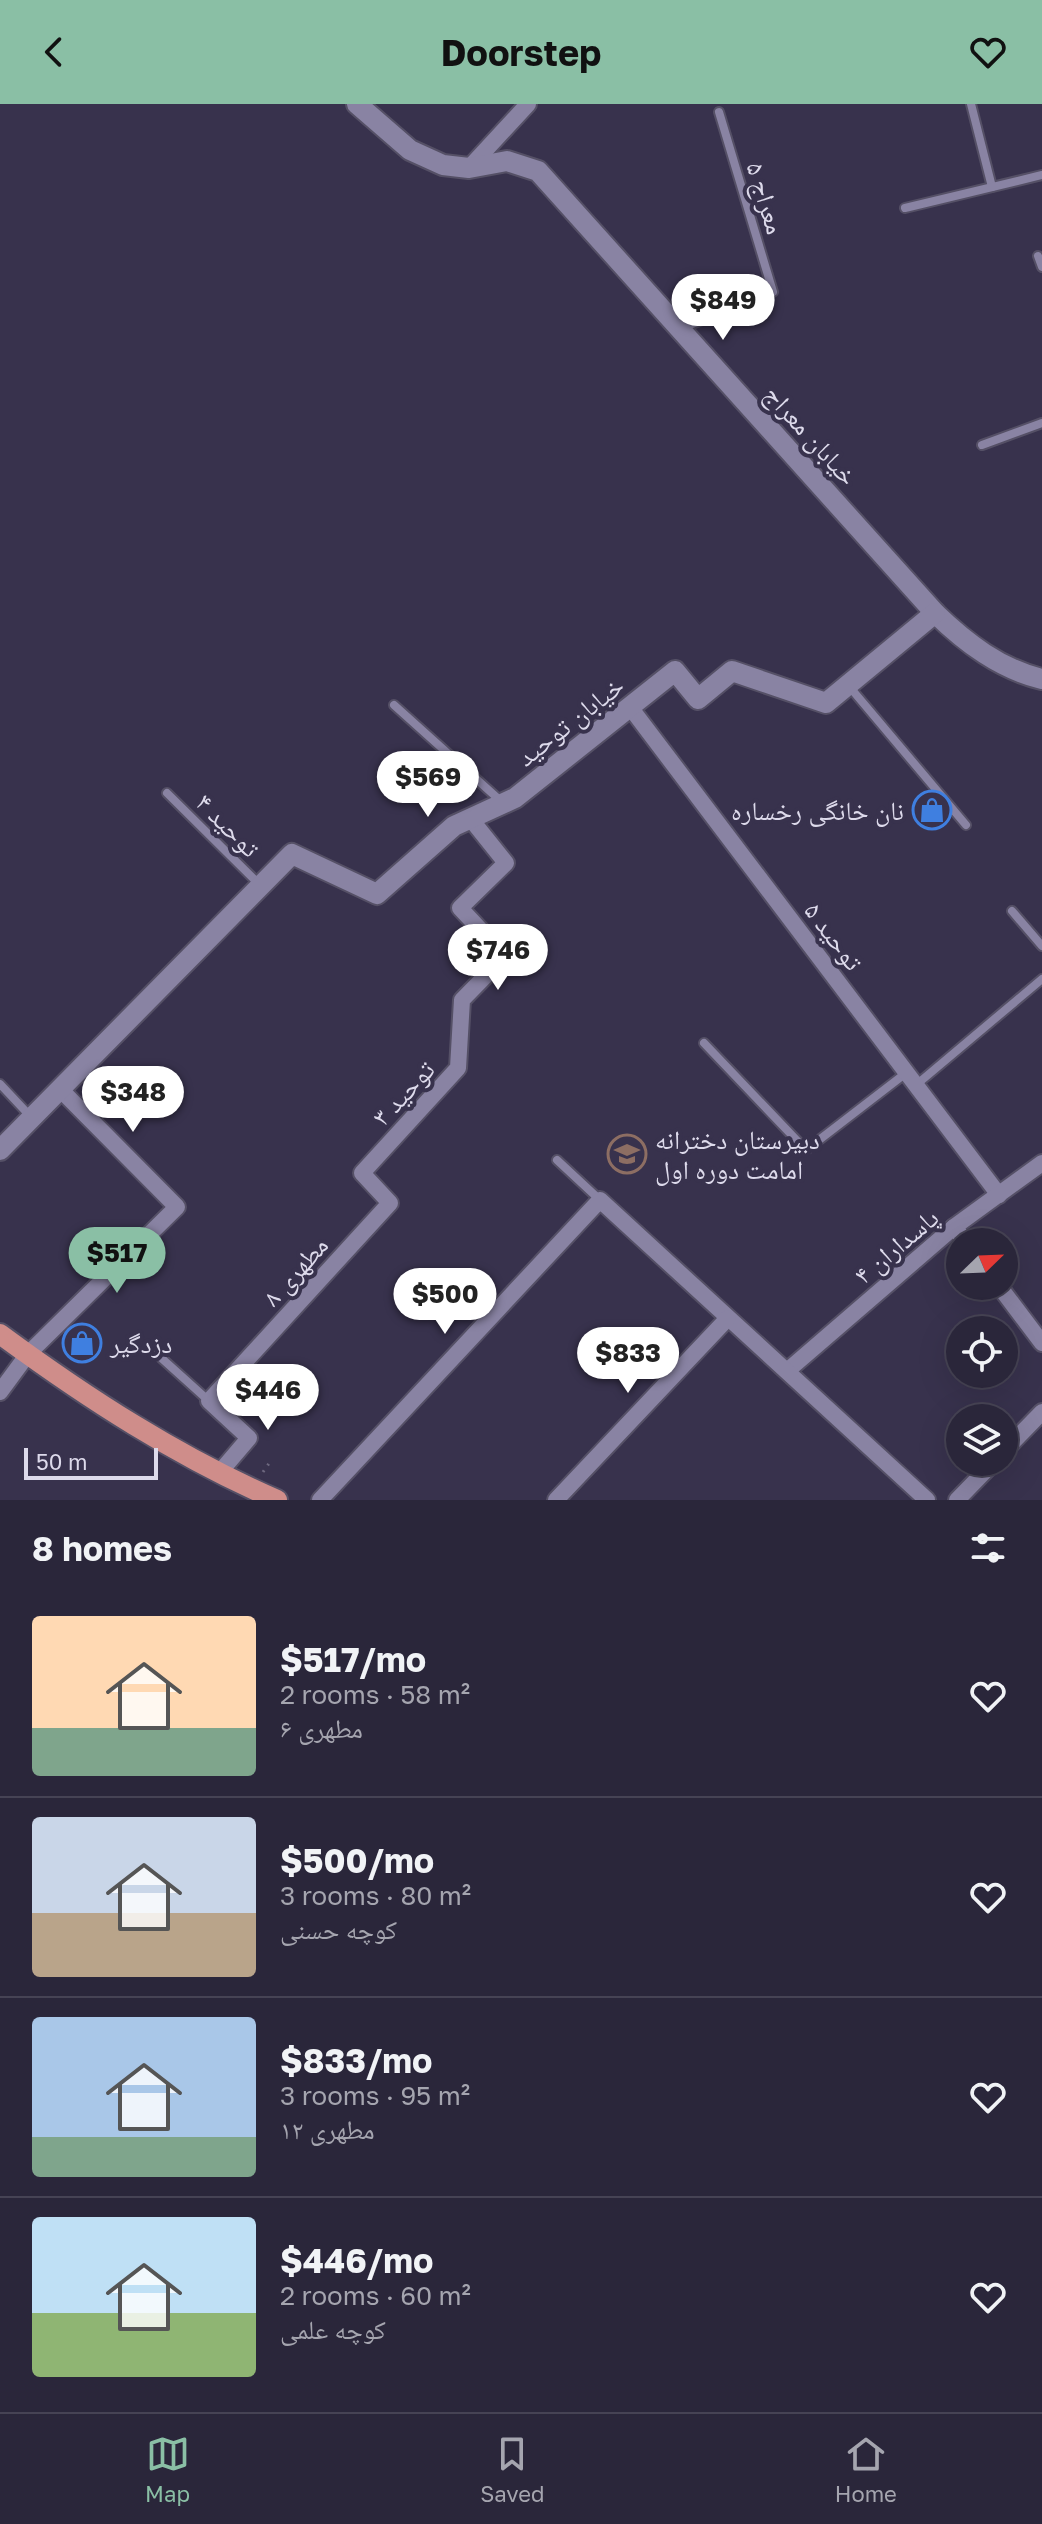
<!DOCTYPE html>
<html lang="en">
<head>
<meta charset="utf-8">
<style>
  :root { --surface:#2a263a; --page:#322e42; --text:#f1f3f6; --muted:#a5a5af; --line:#464354; --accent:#8abfa5 }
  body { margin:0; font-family:"Golos Text","Noto Naskh Arabic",sans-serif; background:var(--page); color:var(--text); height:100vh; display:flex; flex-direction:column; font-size:30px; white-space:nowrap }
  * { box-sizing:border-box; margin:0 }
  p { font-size:26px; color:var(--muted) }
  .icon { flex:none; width:44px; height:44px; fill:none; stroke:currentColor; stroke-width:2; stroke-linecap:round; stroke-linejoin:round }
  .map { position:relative; height:1396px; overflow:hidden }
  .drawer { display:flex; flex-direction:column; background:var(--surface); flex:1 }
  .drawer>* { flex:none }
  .needle { width:52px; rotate:67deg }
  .fabs { position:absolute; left:946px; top:1124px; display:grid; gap:16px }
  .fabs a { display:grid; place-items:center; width:72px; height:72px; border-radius:50%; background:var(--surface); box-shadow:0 8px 32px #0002,0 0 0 2px var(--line); font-size:40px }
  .scale { position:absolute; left:24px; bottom:20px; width:134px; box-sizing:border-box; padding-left:8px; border:4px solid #dddaeb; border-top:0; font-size:22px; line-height:28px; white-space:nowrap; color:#dddaeb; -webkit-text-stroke:6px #38324d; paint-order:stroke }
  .price { position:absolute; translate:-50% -68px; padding:0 18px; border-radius:28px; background:#fff; color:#222; font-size:26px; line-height:52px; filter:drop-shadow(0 2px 4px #0008) }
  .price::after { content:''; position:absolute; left:50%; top:48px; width:24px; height:18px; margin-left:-12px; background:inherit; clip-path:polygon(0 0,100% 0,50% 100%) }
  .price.active { background:var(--accent); color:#111 }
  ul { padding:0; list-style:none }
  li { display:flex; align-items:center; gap:24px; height:200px; padding:0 32px }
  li+li { border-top:2px solid var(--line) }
  li span { display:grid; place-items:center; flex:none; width:224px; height:160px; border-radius:8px; color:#555 }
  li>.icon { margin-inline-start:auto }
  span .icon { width:96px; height:96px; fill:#fffc; stroke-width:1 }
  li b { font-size:34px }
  h2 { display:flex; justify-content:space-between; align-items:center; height:96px; padding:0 32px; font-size:34px }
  header { display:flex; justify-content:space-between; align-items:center; height:104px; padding:0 32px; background:var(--accent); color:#111; font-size:36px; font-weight:700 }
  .dock { display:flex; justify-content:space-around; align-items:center; height:112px; border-top:2px solid var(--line); background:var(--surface); font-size:22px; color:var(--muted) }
  .dock a { display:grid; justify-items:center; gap:4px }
  .dock .active { color:var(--accent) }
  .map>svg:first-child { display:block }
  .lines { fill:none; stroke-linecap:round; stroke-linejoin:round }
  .lane-casing { stroke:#555066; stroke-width:12 }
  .street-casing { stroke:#555066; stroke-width:20 }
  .secondary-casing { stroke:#555066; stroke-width:24 }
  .primary-casing { stroke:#555066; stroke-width:24 }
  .path { stroke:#6c677e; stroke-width:3; stroke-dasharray:2 6; stroke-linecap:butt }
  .lane { stroke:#8983a3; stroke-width:8 }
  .street { stroke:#8983a3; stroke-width:16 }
  .secondary { stroke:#8983a3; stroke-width:20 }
  .primary { stroke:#cf8d8a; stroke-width:20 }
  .labels { text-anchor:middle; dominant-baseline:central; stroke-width:8; stroke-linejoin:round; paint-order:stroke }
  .street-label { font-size:26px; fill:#dddaeb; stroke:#38324d }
  .poi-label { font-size:26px; fill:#dddaeb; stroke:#38324d; text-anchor:start }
</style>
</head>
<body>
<header><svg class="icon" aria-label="back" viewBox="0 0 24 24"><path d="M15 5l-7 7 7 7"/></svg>Doorstep<svg class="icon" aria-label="heart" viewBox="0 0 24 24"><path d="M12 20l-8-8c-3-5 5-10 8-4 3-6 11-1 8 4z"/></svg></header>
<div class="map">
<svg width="1042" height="1396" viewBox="0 0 1042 1396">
  <rect width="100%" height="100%" fill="#38324d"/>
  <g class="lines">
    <!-- lane casing -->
    <g class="lane-casing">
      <g id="lane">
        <path d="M 971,0 L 992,83"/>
        <path d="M 905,104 L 1042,71"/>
        <path d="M 1038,152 L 1042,163"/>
        <path d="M 682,224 L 773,188 L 719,8"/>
        <path d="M 982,341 L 1042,319"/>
        <path d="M 848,581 L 966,721"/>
        <path d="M 394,601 L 503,699"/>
        <path d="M 167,689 L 260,781"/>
        <path d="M 1012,807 L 1042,842"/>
        <path d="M 704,939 L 806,1046 L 906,969"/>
        <path d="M 0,980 L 31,1013"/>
        <path d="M 916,981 L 1042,875"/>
        <path d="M 557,1056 L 600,1096"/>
        <path d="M 158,1251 L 209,1297"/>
      </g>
    </g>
    <!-- street casing -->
    <g class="street-casing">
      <g id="street">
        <path d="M 469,64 L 528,0"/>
        <path d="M 630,603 L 999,1091"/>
        <path d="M 954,1123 L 966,1138"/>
        <path d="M 999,1182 L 1042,1239"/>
        <path d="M 787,1267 L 954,1123 L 1042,1059"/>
        <path d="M 0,1288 L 28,1250 L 177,1103 L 60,985"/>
        <path d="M 1004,1347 L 1042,1308"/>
        <path d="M 220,1368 L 249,1334 L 209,1297 L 390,1099 L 362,1069 L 458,964 L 462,896 L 505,852 L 460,804 L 506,759 L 470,714"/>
        <path d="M 320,1396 L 600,1096 L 927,1396"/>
        <path d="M 556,1396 L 728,1214"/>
        <path d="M 957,1396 L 994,1358"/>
      </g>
    </g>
    <!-- secondary casing -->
    <g class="secondary-casing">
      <g id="secondary">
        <path d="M 357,0 L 410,46 L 443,61 L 469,64 L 507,57 L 538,67 L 935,509 C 966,539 1000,565 1042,575"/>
        <path d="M 0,1046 L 292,750 L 377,790 L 454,722 L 515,694 L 675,567 L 698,595 L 732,567 L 826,599 L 935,509"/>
      </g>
    </g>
    <!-- primary casing -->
    <g class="primary-casing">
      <path id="primary" d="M 0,1230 C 87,1294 178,1353 277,1396"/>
    </g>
    <!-- path -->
    <path class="path" d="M 263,1368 L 270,1358"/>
    <!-- lane -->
    <use href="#lane" class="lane"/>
    <!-- street -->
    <use href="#street" class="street"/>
    <!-- secondary -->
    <use href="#secondary" class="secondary"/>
    <!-- primary -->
    <use href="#primary" class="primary"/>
  </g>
  <!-- icons -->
  <defs>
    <g id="shop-ring" transform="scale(2)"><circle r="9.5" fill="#38324d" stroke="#3f7fe0" stroke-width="1.5"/><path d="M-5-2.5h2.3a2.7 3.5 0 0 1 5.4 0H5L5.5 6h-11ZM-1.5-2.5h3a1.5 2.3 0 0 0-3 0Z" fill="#3f7fe0"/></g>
    <g id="school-ring" transform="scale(2)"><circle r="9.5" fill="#38324d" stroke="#8d6e63" stroke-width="1.5"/><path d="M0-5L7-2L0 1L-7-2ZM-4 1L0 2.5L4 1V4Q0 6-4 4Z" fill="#8d6e63"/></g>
  </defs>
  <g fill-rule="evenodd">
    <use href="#shop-ring" x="932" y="706"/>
    <use href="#school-ring" x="627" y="1050"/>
    <use href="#shop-ring" x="82" y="1239"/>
  </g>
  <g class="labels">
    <!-- street labels -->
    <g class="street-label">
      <text transform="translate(766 94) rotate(73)">معراج ۵</text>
      <text transform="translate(811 331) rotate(48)">خیابان معراج</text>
      <text transform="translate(570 617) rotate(-38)">خیابان توحید</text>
      <text transform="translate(228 721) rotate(45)">توحید ۴</text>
      <text transform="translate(834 832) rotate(53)">توحید ۵</text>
      <text transform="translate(403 989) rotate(-47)">توحید ۳</text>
      <text transform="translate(896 1142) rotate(-40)">پاسداران ۴</text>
      <text transform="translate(295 1167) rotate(-48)">مطهری ۸</text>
    </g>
    <!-- poi labels -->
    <g class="poi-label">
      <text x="904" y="706" text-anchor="end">نان خانگی رخساره</text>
      <text x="655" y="1035">دبیرستان دخترانه<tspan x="655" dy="30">امامت دوره اول</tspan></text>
      <text x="110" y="1239">دزدگیر</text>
    </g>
  </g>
</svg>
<div class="fabs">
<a><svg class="needle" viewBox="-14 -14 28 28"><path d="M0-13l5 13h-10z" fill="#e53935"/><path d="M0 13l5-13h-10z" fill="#a5a5af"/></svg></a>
<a><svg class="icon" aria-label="locate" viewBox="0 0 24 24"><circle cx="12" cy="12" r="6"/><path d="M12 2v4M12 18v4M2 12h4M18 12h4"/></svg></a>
<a><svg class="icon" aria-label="layers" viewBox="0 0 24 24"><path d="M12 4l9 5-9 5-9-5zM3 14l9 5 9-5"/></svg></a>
</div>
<div class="scale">50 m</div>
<b class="price" style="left:723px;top:238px">$849</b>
<b class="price" style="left:428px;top:715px">$569</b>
<b class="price" style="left:498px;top:888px">$746</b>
<b class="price" style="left:133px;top:1030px">$348</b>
<b class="price active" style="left:117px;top:1191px">$517</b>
<b class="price" style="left:445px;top:1232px">$500</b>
<b class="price" style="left:628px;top:1291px">$833</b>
<b class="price" style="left:268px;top:1328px">$446</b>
</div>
<section class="drawer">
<h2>8 homes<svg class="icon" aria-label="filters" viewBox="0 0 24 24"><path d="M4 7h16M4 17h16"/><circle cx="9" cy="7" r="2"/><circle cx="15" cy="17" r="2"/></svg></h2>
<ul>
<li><span style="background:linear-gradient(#ffd9b3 70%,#7fa58c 0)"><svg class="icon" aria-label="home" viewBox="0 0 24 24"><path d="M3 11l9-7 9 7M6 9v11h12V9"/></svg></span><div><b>$517/mo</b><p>2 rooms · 58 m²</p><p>مطهری ۶</p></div><svg class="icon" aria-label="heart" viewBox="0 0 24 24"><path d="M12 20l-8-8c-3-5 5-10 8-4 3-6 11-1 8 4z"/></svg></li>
<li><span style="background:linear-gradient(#c9d6e8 60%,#b9a48a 0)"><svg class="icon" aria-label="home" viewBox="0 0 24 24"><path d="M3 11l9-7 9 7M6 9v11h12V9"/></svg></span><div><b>$500/mo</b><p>3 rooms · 80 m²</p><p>کوچه حسنی</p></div><svg class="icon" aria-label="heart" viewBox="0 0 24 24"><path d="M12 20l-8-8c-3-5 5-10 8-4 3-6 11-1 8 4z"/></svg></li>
<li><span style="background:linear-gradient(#a9c7e8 75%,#7fa58c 0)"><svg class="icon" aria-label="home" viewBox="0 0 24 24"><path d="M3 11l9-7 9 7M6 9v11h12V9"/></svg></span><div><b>$833/mo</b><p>3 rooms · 95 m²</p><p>مطهری ۱۲</p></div><svg class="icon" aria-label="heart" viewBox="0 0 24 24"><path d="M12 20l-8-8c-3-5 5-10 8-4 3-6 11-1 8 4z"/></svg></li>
<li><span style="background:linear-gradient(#bfe0f5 60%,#8fb573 0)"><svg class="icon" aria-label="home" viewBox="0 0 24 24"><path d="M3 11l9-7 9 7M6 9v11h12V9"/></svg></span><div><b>$446/mo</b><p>2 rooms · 60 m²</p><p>کوچه علمی</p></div><svg class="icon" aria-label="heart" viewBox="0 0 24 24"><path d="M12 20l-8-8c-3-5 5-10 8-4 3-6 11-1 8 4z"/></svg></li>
</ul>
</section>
<nav class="dock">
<a class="active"><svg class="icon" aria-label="map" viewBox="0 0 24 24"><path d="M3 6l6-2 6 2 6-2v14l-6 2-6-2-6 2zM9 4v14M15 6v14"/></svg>Map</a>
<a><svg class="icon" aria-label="saved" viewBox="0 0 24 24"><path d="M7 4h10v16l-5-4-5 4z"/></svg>Saved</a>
<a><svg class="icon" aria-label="home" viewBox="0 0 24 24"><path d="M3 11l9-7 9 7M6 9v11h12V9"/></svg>Home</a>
</nav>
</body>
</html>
